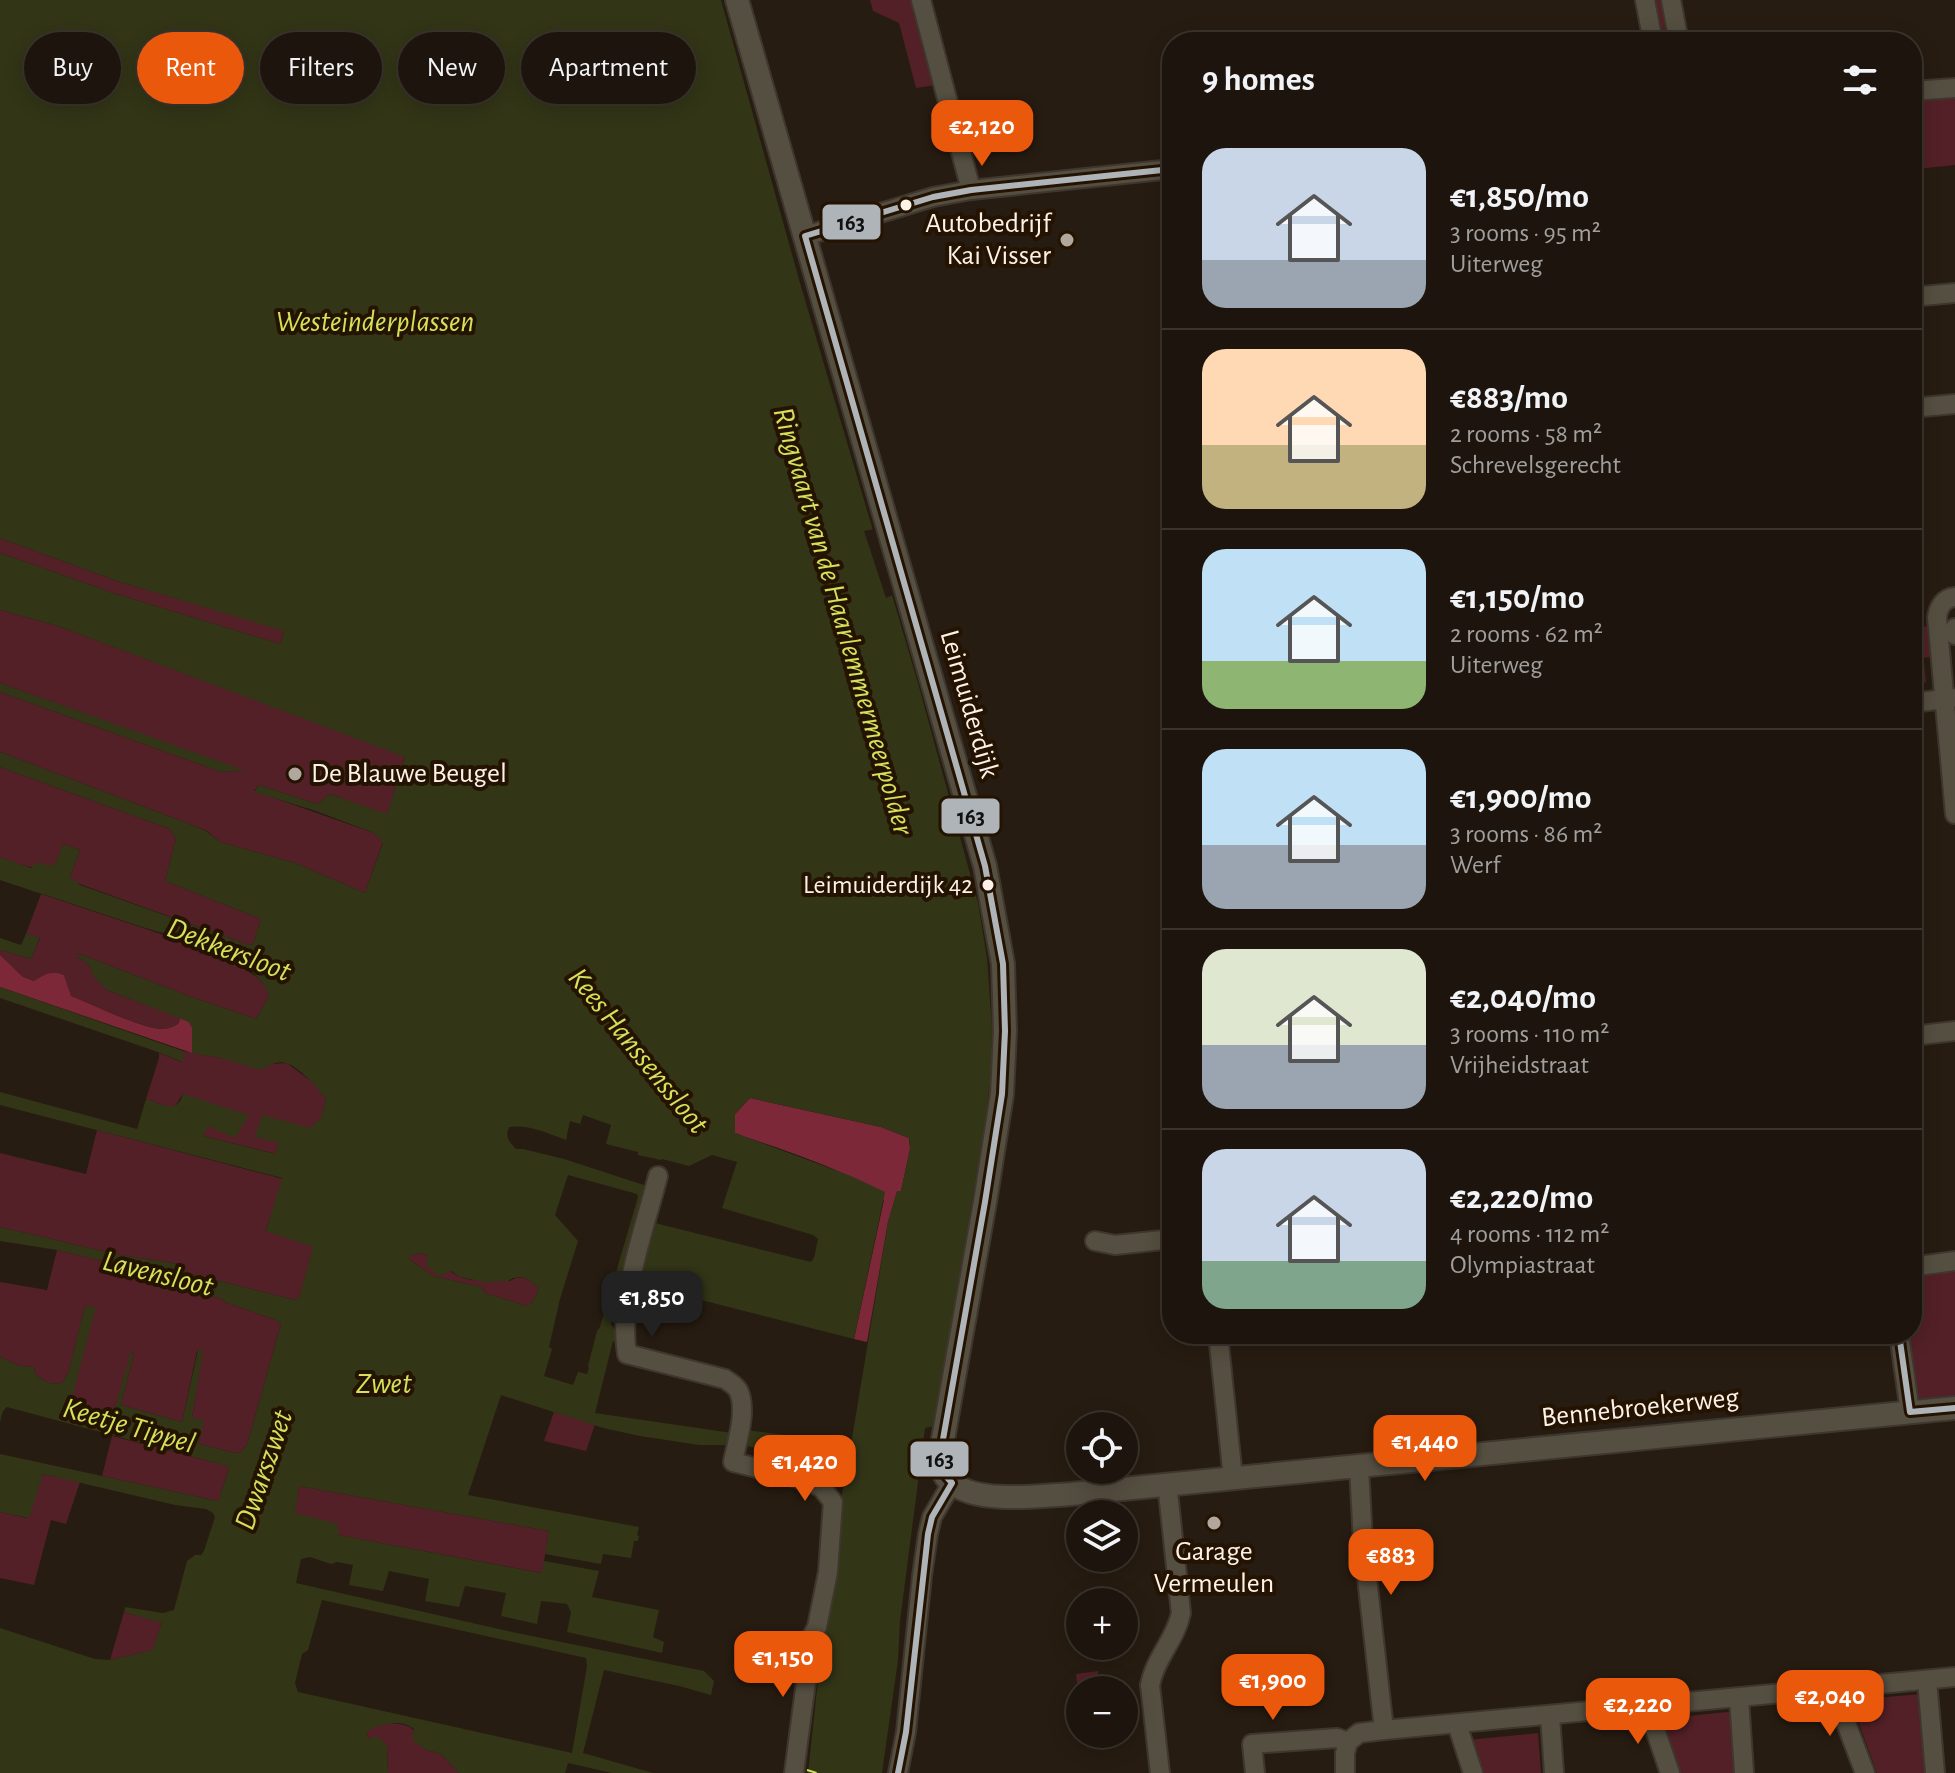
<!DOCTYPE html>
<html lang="en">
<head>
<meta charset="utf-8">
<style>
  :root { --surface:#1d150d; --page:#2a221b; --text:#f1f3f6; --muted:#a09f9d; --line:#3b342e; --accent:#ea580c }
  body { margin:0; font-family:"Alegreya Sans",sans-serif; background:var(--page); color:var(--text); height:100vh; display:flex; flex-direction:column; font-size:30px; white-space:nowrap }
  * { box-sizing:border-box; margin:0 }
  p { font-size:26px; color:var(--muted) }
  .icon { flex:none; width:44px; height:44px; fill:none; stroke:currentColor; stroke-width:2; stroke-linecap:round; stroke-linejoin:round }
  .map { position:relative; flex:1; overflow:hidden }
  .drawer { position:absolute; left:1162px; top:32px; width:760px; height:1312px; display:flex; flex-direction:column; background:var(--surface); border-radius:32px; box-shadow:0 4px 20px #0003,0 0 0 2px var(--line) }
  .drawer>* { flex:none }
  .top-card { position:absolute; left:24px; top:32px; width:760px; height:72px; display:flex; gap:16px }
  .buttons { position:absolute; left:1066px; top:1412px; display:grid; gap:16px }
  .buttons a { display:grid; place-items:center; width:72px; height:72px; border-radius:50%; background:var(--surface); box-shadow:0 4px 20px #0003,0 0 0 2px var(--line); font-size:40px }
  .price { position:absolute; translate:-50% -68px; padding:0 18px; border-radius:16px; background:var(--accent); color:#fff; font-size:26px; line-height:52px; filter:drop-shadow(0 2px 4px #0008) }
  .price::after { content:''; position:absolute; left:50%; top:48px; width:24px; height:18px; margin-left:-12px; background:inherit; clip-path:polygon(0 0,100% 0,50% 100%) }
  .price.active { background:#222; color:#fff }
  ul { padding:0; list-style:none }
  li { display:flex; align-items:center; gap:24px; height:200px; padding:0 40px }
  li+li { border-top:2px solid var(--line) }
  li span { display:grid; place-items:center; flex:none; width:224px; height:160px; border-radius:24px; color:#555 }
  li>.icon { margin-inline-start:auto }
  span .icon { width:96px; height:96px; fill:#fffc; stroke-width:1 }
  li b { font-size:34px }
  h2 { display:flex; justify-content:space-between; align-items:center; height:96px; padding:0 40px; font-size:34px }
  .chip { padding:0 28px; border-radius:36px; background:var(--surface); box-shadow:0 4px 20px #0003,0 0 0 2px var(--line); font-size:28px; line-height:72px }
  .chip.active { background:var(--accent); color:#fff }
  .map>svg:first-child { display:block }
  .green { fill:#532027 }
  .forest { fill:#7c2838 }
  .water { fill:#323516; fill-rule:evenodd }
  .pier { fill:#271c11 }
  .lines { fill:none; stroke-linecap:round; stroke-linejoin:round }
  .ferry { stroke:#d4e159; stroke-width:2; stroke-dasharray:10 8; stroke-linecap:butt }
  .minor-casing { stroke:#3f362d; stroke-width:22 }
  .tertiary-casing { stroke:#3f362d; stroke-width:26 }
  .minor { stroke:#554f41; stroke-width:18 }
  .tertiary { stroke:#554f41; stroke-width:22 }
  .bus-1-casing { stroke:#251302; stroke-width:12 }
  .bus-1 { stroke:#afb4b9; stroke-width:6 }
  .bus-dot { fill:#fdf2e9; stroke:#251302; stroke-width:3 }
  .poi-dot { fill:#b2a79d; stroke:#251302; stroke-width:3 }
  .labels { text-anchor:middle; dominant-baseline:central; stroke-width:8; stroke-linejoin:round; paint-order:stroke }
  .bus-label { font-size:26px; fill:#fdf2e9; stroke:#251302; text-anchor:end }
  .poi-label { font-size:28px; fill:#fdf2e9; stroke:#251302; text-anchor:end }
  .street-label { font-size:28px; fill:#fdf2e9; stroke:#251302 }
  .water-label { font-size:30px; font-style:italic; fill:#d4e159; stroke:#251302 }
  .line-badge { stroke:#251302; stroke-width:3 }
  .pale-badge-label { font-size:22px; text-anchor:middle; font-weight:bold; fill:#111 }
</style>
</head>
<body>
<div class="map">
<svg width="1955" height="1773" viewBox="0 0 1955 1773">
  <rect width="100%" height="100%" fill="#271c11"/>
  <!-- green -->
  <g class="green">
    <path d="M 870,0 L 914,0 L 936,85 L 916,88 L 899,23 L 873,11 Z"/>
    <path d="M 1652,0 L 1664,0 L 1672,42 L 1659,42 Z"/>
    <path d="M 1955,94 L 1955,165 L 1916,169 L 1922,226 L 1912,227 L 1912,98 Z"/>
    <path d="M 0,538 L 117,581 L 284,630 L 280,644 L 113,593 L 0,553 Z"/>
    <path d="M 0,610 L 58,626 L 405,756 L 387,815 L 330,794 L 317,804 L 259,785 L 254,791 L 374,833 L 383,842 L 365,893 L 295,863 L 220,842 L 207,831 L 192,825 L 0,752 L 0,692 L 221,772 L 241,770 L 0,683 Z"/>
    <path d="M 1929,626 L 1931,657 L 1912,659 L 1912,628 Z"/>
    <path d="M 1924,662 L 1926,682 L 1912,685 L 1912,664 Z"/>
    <path d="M 0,767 L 170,829 L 176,839 L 165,881 L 261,919 L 253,944 L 249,945 L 74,882 L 70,877 L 80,850 L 63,844 C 61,849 59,858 56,862 C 45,876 13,862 0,857 Z"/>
    <path d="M 41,894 L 224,955 L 258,978 L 267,989 L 269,996 L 256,1019 L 186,995 L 77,953 L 78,957 L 86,962 L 107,990 L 180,1018 L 179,1023 C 174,1027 168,1029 161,1029 C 141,1028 92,1004 71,996 L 64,975 C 51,970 45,974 34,981 L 23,977 L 0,955 L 0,950 L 31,959 L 40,938 L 26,934 Z"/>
    <path d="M 183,1051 L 221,1058 L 272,1064 L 287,1063 L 316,1085 L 326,1099 L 321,1119 L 310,1128 L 279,1143 L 276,1154 L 203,1136 L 207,1126 L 183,1094 L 175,1106 L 166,1106 L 146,1099 L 159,1058 L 159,1053 L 182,1062 Z"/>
    <path d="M 97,1130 L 283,1179 L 266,1230 L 314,1246 L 299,1299 L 295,1300 L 184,1272 L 185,1265 L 115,1254 L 0,1227 L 0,1153 L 86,1174 Z"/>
    <path d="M 57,1250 L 143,1271 L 169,1286 L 223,1299 L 225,1302 L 276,1320 L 281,1324 L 247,1445 L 241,1452 L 235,1453 L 199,1444 L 192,1418 L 202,1351 L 197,1351 L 182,1422 L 121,1405 L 134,1353 L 132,1352 L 112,1418 L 69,1406 L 85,1306 L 68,1374 L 61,1384 L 48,1383 L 35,1374 L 34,1367 L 20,1366 L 0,1357 L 0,1282 L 47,1290 Z"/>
    <path d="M 420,1253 C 436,1256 444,1269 458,1276 C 474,1284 494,1278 510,1281 C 521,1273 531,1280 539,1289 L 533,1301 L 527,1306 L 485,1293 L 481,1287 L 433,1276 L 409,1259 L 411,1255 Z"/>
    <path d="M 1955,1271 L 1955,1397 L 1920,1399 L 1917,1397 L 1907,1334 L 1912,1334 L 1912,1276 Z"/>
    <path d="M 554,1412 L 595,1424 L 586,1451 L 544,1441 Z"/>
    <path d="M 112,1436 L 228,1466 L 229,1469 L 218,1501 L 102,1476 Z"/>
    <path d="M 43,1474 L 80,1482 L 66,1524 L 51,1520 L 34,1585 L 0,1578 L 0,1512 L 27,1518 Z"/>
    <path d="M 299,1486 L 549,1531 L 542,1573 L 337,1535 L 294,1513 Z"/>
    <path d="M 124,1612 L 162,1622 L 153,1650 L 110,1660 Z"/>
    <path d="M 1098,1671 L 1100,1689 L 1080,1690 L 1078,1692 L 1076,1674 Z"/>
    <path d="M 1922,1694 L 1933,1773 L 1877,1773 L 1852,1704 L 1856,1700 L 1863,1699 Z"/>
    <path d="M 1727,1712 L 1735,1713 L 1740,1773 L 1678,1773 L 1659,1719 Z"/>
    <path d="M 390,1723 C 414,1725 414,1728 424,1749 L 441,1754 L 459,1773 L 388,1773 L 387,1745 L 369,1739 L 366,1732 L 378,1725 Z"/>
    <path d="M 1538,1733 L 1541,1773 L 1481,1773 L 1468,1740 Z"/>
  </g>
  <!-- forest -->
  <g class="forest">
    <path d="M 0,955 L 23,977 L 34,981 C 45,974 51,970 64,975 L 71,996 C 92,1004 140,1028 161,1029 C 168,1029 174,1027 179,1023 L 180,1018 L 189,1022 L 192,1027 L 192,1053 L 0,987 Z"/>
    <path d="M 750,1098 L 881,1127 L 909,1138 L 910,1149 L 901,1191 L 897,1192 L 888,1222 L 867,1342 L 854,1339 L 884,1200 C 865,1174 769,1146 735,1133 L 735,1114 Z"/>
  </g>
  <!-- water -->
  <g class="water">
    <path d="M 0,0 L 721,0 L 800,283 L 918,683 L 978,903 L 987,958 L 992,1028 L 991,1074 L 985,1124 L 934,1426 L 925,1428 L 900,1621 L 898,1660 L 882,1773 L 808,1773 L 822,1643 L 846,1466 L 742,1445 L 699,1445 L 640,1436 L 603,1428 L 501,1395 L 468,1495 L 639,1527 L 637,1535 L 639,1536 L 638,1541 L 634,1541 L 631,1558 L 603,1554 L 601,1564 L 545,1554 L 549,1531 L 299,1486 L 295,1513 L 338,1524 L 338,1535 L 541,1573 L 544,1561 L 599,1571 L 592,1597 L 659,1610 L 653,1637 L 664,1642 L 662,1653 L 567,1632 L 571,1612 L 567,1604 L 541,1601 L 537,1624 L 501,1616 L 506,1593 L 465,1586 L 459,1607 L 425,1601 L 429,1579 L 389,1571 L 383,1591 L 349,1585 L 353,1565 L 337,1562 L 331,1564 L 310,1557 L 301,1559 L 296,1583 L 512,1632 L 704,1671 L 714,1681 L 711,1695 L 679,1686 L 604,1670 L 583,1753 L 653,1773 L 612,1773 L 568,1763 L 565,1773 L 459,1773 L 441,1754 L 424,1749 L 412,1739 L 414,1729 C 400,1718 380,1724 366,1732 L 369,1739 L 377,1736 L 387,1745 L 388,1773 L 0,1773 L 0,1628 L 95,1659 L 110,1660 L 152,1650 L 162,1623 L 124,1612 L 125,1607 L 163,1613 L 174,1610 L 187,1561 L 195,1555 L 201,1555 L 204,1551 L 215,1517 L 213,1513 L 206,1509 L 175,1505 L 43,1474 L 29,1518 L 0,1512 L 0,1454 L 218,1501 L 229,1469 L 227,1466 L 7,1407 L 3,1411 L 0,1422 L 0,1357 L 20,1366 L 34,1367 L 35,1374 L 48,1383 L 61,1384 L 68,1374 L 85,1306 L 96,1307 L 70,1406 L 112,1418 L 131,1352 L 134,1353 L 121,1405 L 182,1422 L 198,1350 L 203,1351 L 192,1417 L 204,1421 L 199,1444 L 235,1453 L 241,1452 L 247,1445 L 281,1324 L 276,1320 L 225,1302 L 223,1299 L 169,1286 L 143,1271 L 57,1250 L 0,1241 L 0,1227 L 115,1254 L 185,1265 L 184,1272 L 295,1300 L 299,1298 L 313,1247 L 266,1231 L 282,1178 L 0,1105 L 0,1092 L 137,1129 L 146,1099 L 166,1106 L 175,1106 L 181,1100 L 183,1094 L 249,1115 L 235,1138 L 208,1126 L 203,1136 L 275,1154 L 279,1143 L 255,1137 L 262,1115 L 310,1128 L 321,1118 L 326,1099 C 319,1089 298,1066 286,1063 C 277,1060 268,1066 260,1070 L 221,1058 L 192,1053 L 192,1027 L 189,1022 L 107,990 L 93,976 C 93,967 85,961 78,957 L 77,953 L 186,995 L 256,1019 L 269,996 C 264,977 242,964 225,955 C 199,942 169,935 142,927 C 95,911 47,896 0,880 L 0,857 L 31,868 L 37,862 L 50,866 L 56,862 L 63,844 L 80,850 L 70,877 L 80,885 L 249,945 L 253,944 L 261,919 L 165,881 L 176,839 L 170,829 L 0,767 L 0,752 L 192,825 L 206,831 L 220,842 L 295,863 L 365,893 L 383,843 L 374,833 L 316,811 L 254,792 L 259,785 L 317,804 L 330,794 L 387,814 L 405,757 L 58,626 L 0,610 L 0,553 L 113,593 L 280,644 L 284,631 L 117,581 L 0,538 ZM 750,1098 L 881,1127 L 909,1138 L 910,1149 L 901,1191 L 897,1191 L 888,1222 L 849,1456 L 796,1447 L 794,1436 L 745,1430 L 732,1433 L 595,1413 L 613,1341 L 615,1342 L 617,1334 L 611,1324 C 615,1277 636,1232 653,1188 L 564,1159 L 523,1149 L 516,1149 C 509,1142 505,1137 509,1127 C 528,1124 548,1133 566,1140 L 570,1121 L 580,1124 L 583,1115 L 611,1125 L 606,1144 L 638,1152 L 638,1155 L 661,1160 L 662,1159 L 689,1166 L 712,1155 L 737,1162 L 722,1208 L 813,1235 L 818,1239 L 814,1258 L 811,1262 L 655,1223 L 638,1284 L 854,1339 L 885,1192 L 851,1176 L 735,1133 L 735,1114 ZM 568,1175 L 637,1194 L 638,1197 L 600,1327 L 597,1331 L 588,1366 L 589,1368 L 587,1374 L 578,1372 L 573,1385 L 544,1376 L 552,1349 L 549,1347 L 560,1299 L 578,1241 L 555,1215 ZM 420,1253 L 428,1255 L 426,1265 L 439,1276 L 451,1271 L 460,1277 L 488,1283 C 496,1280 500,1282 508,1281 C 510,1280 512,1278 514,1278 C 525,1275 532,1282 539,1289 L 533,1301 L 527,1306 L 485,1293 L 481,1287 L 433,1276 L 409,1259 L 411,1255 ZM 322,1600 L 586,1658 L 587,1666 L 572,1753 L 298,1692 L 295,1683 L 302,1654 L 308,1650 Z"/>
    <path d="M 0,683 L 244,770 L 221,772 L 0,692 Z"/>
    <path d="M 26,934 L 40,937 L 31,959 L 0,950 L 0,938 L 21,945 Z"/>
    <path d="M 0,987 L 183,1051 L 183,1062 L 155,1051 L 0,998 Z"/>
  </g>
  <!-- pier -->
  <path class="pier" d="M 875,529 L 895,594 L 886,598 L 864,531 Z"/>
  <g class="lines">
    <!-- ferry -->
    <path class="ferry" d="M 807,1770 L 817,1773"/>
    <!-- minor casing -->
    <g class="minor-casing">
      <g id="minor">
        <path d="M 921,0 L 971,190"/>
        <path d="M 1645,0 L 1653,42"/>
        <path d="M 1671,0 L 1679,42"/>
        <path d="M 1912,91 L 1955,88"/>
        <path d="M 805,236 L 933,197 L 971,190 L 1172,169"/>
        <path d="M 1912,297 L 1955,293"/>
        <path d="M 1912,408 L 1955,404"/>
        <path d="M 1955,597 C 1944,598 1938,607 1937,618 L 1955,814"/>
        <path d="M 1955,628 L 1955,635"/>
        <path d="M 1912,703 L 1952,698"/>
        <path d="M 1912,1036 L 1955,1031"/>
        <path d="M 658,1176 C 644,1231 618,1299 627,1354 L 725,1379 C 730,1383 736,1385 739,1392 C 747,1412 737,1441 733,1462 L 806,1480 L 822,1488 L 833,1502 L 828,1572 L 817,1627 L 812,1636 L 794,1773"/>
        <path d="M 1095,1241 L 1115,1245 L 1172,1239"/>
        <path d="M 1912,1267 L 1955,1261"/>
        <path d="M 1218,1334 L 1233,1478"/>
        <path d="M 1899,1334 L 1910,1412"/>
        <path d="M 1359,1467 L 1363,1542 L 1384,1730"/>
        <path d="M 1927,1680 L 1935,1773"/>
        <path d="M 1833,1689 L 1865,1773"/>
        <path d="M 1739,1698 L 1744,1773"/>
        <path d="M 1647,1706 L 1670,1773"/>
        <path d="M 1550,1716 L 1554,1773"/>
        <path d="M 1457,1724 L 1473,1773"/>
        <path d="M 1348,1742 L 1359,1733 L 1384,1730 L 1955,1677"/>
        <path d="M 898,1773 L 906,1732 L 922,1576 L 928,1534 L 932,1517 L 952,1483"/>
        <path d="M 1160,1773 L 1150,1685 C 1155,1658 1176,1639 1181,1613 L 1168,1492 L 1173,1485"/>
        <path d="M 1255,1773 L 1252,1744 L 1337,1738 L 1348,1742"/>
        <path d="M 1345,1773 L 1345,1753 L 1348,1742"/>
      </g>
    </g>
    <!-- tertiary casing -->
    <g class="tertiary-casing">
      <path id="tertiary" d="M 737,0 L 985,866 L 1003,964 L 1005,1031 L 1002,1094 L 985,1202 L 939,1462 C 942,1470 945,1478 952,1483 C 978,1504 1039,1496 1071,1494 L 1955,1408"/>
    </g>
    <!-- minor -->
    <use href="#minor" class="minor"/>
    <!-- tertiary -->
    <use href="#tertiary" class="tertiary"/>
    <!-- bus-1 casing -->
    <g class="bus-1-casing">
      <g id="bus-1">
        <path d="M 1899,1334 L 1910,1412 L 1955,1408"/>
        <path d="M 898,1773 L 906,1732 L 928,1534 L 932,1517 L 952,1483 L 944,1474 L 939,1462 L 985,1202 L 1002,1094 L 1005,1031 L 1003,964 L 985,866 L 805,236 L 933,197 L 971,190 L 1172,169"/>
      </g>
    </g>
    <!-- bus-1 -->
    <use href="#bus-1" class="bus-1"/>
  </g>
  <!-- markers -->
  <g class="bus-dot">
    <circle cx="906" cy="205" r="7"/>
    <circle cx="988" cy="885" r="7"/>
  </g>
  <g class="poi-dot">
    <circle cx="1067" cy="240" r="8"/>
    <circle cx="295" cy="774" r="8"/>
    <circle cx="1214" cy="1523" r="8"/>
  </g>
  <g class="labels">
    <!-- bus labels -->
    <g class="bus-label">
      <text x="973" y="885">Leimuiderdijk 42</text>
    </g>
    <!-- poi labels -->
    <g class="poi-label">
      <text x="1051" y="224">Autobedrijf<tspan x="1051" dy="32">Kai Visser</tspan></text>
      <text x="311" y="774" text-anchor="start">De Blauwe Beugel</text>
      <text x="1214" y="1552" text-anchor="middle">Garage<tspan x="1214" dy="32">Vermeulen</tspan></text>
    </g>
    <!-- street labels -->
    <g class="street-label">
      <text transform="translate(969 704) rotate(74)">Leimuiderdijk</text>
      <text transform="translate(1640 1408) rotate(-6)">Bennebroekerweg</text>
    </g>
    <!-- water labels -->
    <g class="water-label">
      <text x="375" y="322">Westeinderplassen</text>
      <text transform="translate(843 621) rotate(74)">Ringvaart van de Haarlemmermeerpolder</text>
      <text transform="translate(229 950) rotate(21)">Dekkersloot</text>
      <text transform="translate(638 1051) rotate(51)">Kees Hanssenssloot</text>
      <text transform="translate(158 1274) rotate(14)">Lavensloot</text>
      <text x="384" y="1384">Zwet</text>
      <text transform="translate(129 1426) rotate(16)">Keetje Tippel</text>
      <text transform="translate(264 1470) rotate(-71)">Dwarszwet</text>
    </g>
  </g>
  <g class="line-badge">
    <rect x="821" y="203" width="61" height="38" rx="8" fill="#afb4b9"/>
    <rect x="940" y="797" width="61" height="38" rx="8" fill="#afb4b9"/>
    <rect x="909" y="1440" width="61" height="38" rx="8" fill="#afb4b9"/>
  </g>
  <g class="pale-badge-label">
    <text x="851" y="230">163</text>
    <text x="971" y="824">163</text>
    <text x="940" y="1467">163</text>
  </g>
</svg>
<div class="buttons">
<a><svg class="icon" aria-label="locate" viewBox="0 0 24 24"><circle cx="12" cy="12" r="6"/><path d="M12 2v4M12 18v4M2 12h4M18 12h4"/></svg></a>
<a><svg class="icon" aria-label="layers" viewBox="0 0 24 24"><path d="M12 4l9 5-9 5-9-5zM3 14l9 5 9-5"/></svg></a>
<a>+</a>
<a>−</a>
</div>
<b class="price" style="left:982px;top:168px">€2,120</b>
<b class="price active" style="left:652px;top:1339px">€1,850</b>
<b class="price" style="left:1425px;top:1483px">€1,440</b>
<b class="price" style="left:805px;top:1503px">€1,420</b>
<b class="price" style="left:1391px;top:1597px">€883</b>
<b class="price" style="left:783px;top:1699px">€1,150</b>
<b class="price" style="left:1273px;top:1722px">€1,900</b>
<b class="price" style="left:1830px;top:1738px">€2,040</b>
<b class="price" style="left:1638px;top:1746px">€2,220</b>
<div class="top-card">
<a class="chip">Buy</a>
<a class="chip active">Rent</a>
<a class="chip">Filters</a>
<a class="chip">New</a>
<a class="chip">Apartment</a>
</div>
<section class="drawer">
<h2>9 homes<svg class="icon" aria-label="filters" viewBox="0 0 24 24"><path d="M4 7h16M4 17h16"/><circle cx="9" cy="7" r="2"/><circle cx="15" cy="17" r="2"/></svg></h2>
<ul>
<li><span style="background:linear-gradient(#c9d6e8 70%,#9aa5b1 0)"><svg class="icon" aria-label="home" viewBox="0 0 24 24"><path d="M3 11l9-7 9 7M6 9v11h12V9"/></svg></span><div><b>€1,850/mo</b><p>3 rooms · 95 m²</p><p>Uiterweg</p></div></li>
<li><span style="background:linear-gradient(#ffd9b3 60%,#c2b280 0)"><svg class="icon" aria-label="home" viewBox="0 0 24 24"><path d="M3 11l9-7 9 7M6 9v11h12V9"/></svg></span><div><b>€883/mo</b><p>2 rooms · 58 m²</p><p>Schrevelsgerecht</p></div></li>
<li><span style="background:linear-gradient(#bfe0f5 70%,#8fb573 0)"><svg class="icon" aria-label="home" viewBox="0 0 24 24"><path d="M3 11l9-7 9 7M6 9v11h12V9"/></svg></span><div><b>€1,150/mo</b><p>2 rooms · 62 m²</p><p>Uiterweg</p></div></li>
<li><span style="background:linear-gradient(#bfe0f5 60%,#9aa5b1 0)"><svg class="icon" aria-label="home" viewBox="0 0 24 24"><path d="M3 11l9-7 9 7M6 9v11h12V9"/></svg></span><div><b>€1,900/mo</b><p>3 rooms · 86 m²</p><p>Werf</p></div></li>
<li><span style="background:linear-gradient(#dfe7d0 60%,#9aa5b1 0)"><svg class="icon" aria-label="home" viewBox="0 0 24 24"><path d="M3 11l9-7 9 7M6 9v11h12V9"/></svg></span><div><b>€2,040/mo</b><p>3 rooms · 110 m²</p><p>Vrijheidstraat</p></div></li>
<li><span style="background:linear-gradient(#c9d6e8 70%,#7fa58c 0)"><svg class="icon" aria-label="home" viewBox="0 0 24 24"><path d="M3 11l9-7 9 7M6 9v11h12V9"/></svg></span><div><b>€2,220/mo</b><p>4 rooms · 112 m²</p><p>Olympiastraat</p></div></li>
</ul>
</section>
</div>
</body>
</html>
